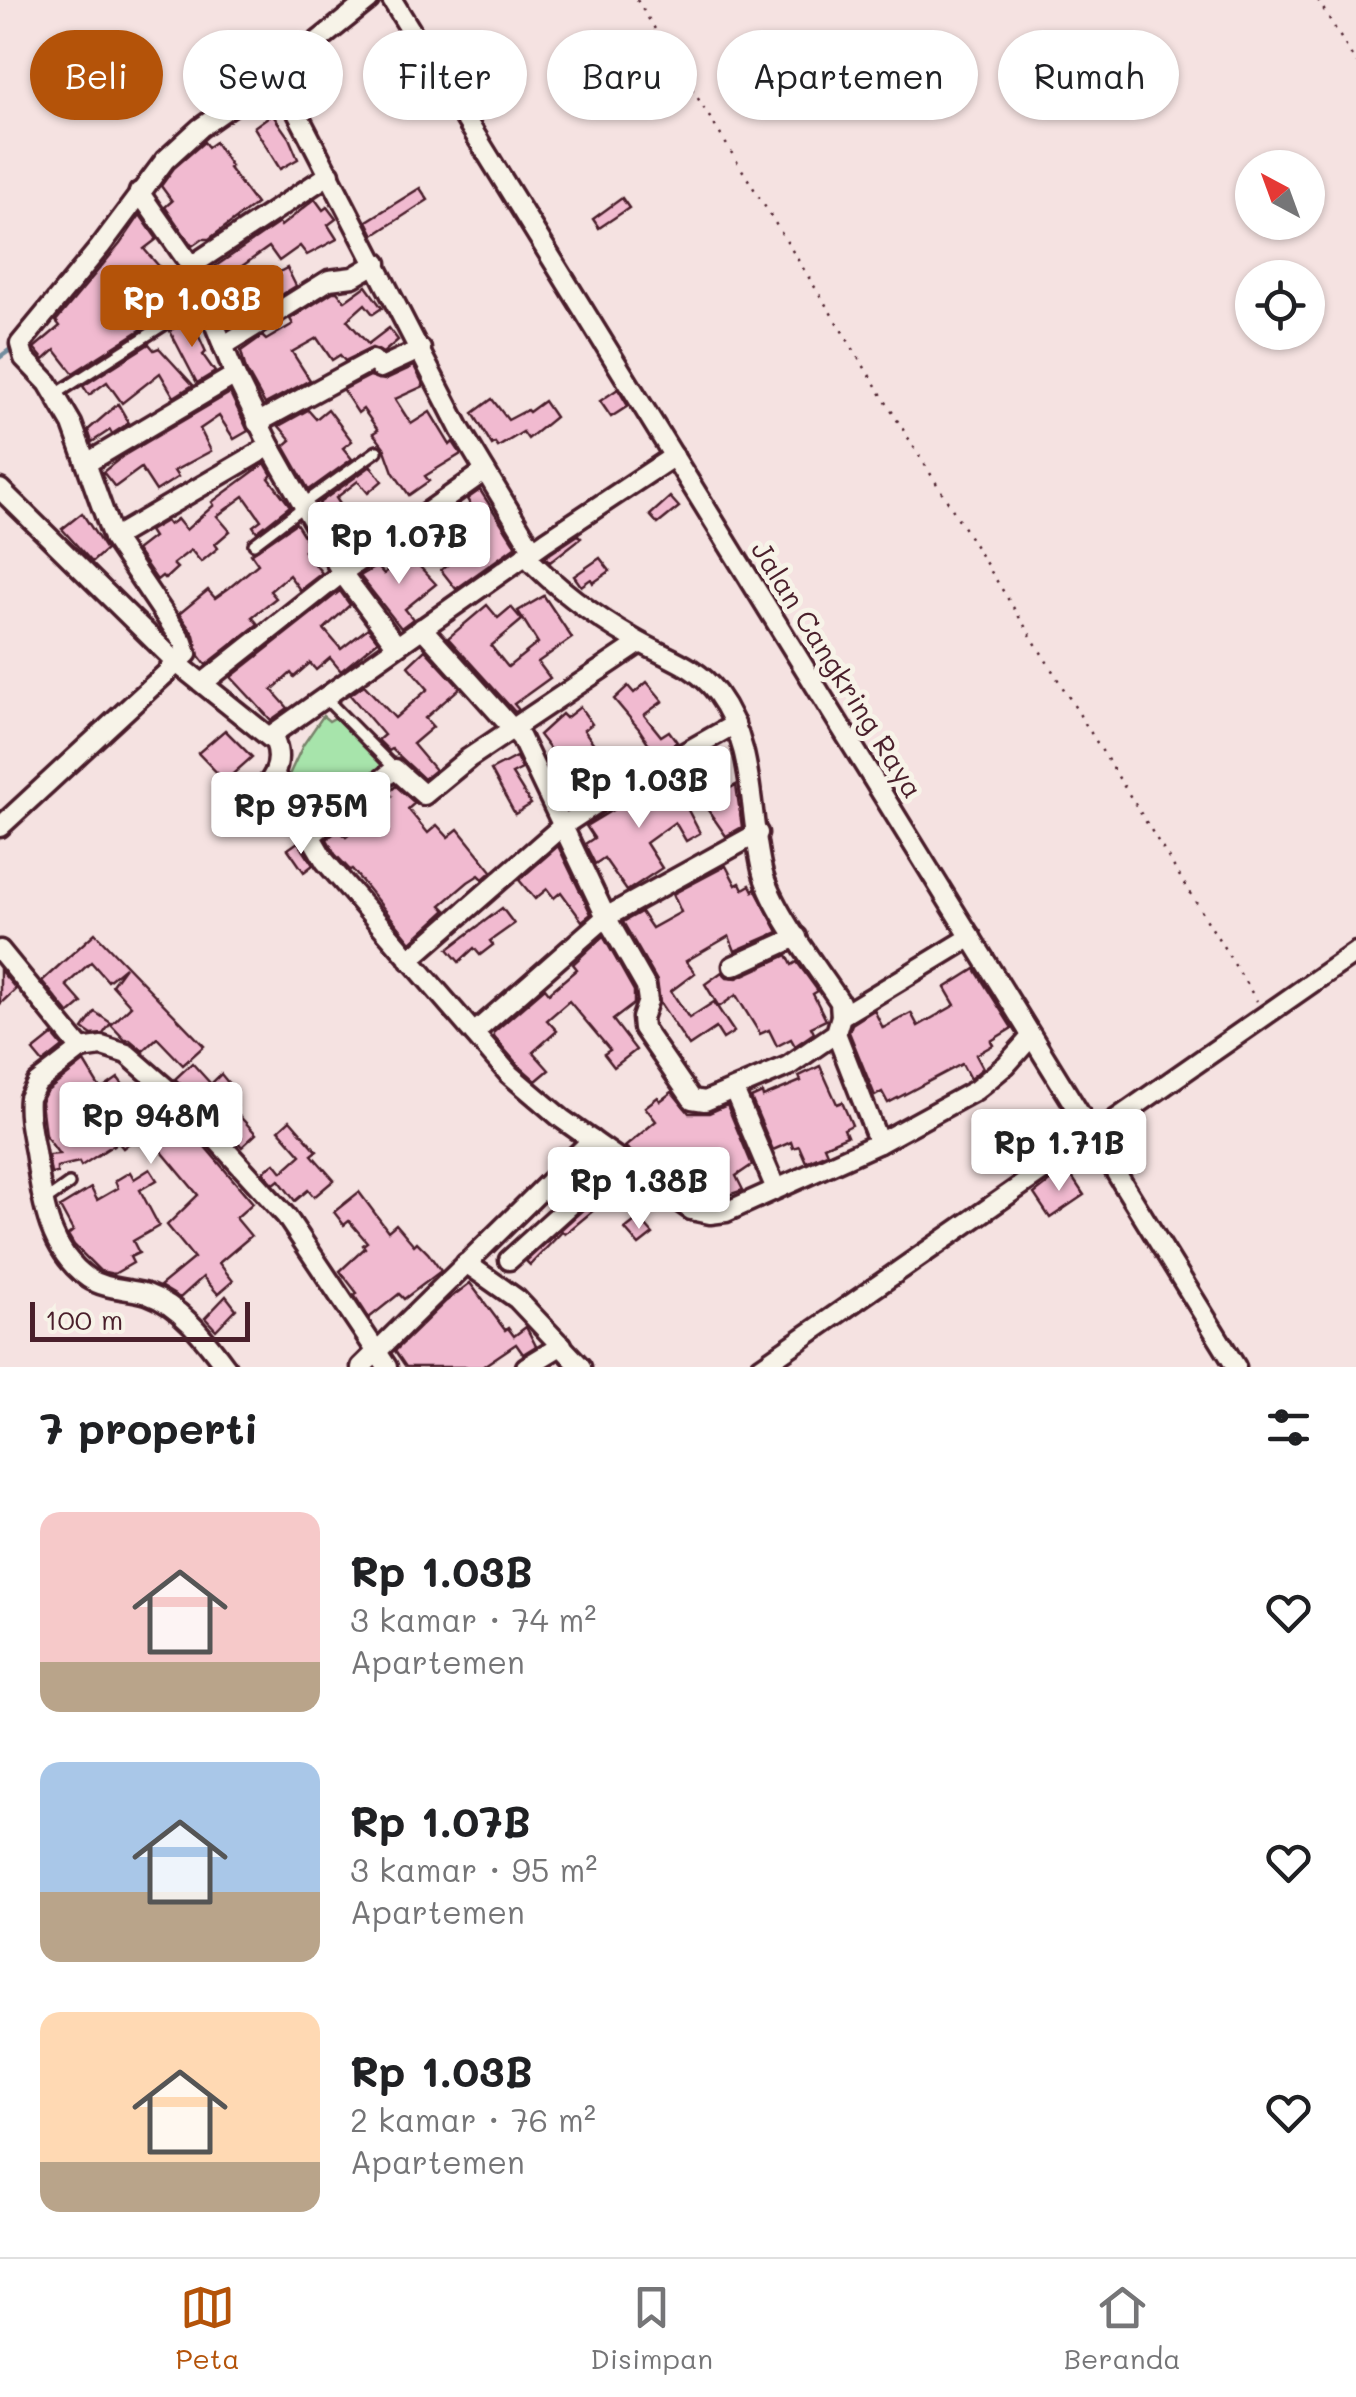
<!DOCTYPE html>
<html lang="id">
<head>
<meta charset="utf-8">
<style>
  :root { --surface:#fff; --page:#f2f2f2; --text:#202124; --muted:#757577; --line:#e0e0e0; --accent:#b45309 }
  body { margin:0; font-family:Mali,sans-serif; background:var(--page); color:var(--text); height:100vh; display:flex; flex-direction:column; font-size:38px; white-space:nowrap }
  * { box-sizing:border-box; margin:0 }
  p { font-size:32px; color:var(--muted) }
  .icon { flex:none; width:55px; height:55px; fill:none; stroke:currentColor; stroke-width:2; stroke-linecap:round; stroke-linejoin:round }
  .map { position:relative; height:1367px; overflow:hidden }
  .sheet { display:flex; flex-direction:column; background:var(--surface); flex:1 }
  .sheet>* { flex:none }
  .hud { position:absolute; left:30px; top:30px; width:1298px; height:90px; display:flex; gap:20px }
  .needle { width:65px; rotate:319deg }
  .buttons { position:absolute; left:1235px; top:150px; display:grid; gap:20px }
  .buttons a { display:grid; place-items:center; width:90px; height:90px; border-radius:50%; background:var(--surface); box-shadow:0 2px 8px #0004; font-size:50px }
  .scale { position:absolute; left:30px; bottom:25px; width:220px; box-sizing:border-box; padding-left:10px; border:5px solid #4a1f2b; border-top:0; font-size:28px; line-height:35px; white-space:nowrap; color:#4a1f2b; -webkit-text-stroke:8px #f7f3e8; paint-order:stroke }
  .price { position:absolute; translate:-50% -85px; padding:0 22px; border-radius:10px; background:#fff; color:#222; font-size:32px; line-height:65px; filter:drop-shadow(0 2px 5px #0008) }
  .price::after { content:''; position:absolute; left:50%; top:60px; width:30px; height:22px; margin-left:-15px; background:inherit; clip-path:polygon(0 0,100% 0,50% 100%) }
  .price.active { background:var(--accent); color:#fff }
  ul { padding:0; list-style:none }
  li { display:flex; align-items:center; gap:30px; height:250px; padding:0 40px }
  li span { display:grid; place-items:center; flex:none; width:280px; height:200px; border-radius:20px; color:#555 }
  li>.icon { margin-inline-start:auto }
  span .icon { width:120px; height:120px; fill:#fffc; stroke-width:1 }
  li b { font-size:42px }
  h2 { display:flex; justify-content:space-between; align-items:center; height:120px; padding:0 40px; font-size:42px }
  .chip { padding:0 35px; border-radius:45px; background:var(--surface); box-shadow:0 2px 8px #0004; font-size:35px; line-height:90px }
  .chip.active { background:var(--accent); color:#fff }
  .dock { display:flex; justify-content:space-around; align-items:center; height:140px; border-top:2px solid var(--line); background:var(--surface); font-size:28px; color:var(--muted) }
  .dock a { display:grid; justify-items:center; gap:5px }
  .dock .active { color:var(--accent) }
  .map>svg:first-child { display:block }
  .green { fill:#a7e4ab; stroke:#78826b; stroke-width:2.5 }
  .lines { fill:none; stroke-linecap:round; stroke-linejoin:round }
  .stream { stroke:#718d9e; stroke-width:5 }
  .building { fill:#f1bad0; stroke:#4a1f2b; stroke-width:2.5 }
  .lane-casing { stroke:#4a1f2b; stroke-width:16 }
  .street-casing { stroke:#4a1f2b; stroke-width:25 }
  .path { stroke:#4a1f2b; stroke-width:2.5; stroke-dasharray:2.5 8; stroke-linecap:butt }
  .lane { stroke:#f7f3e8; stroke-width:9 }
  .street { stroke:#f7f3e8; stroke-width:18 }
  .labels { text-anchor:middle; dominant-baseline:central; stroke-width:10; stroke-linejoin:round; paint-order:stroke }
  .street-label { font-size:28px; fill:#4a1f2b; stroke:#f7f3e8 }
</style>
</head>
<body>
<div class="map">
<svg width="1356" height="1367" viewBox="0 0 1356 1367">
  <rect width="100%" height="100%" fill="#f5e2e1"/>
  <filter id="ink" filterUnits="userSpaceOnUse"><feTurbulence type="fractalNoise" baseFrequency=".01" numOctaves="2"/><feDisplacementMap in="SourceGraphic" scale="20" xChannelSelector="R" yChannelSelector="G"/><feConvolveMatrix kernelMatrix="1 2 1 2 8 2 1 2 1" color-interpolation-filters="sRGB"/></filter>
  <g filter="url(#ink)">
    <!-- green -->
    <path class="green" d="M 323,716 L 329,721 L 338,716 L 391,770 L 317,827 L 289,775 L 303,745 Z"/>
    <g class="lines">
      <!-- stream -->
      <path class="stream" d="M 0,357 L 14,347"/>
    </g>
    <!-- building -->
    <g class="building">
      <path d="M 272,114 L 289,138 L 298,159 L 280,169 L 254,127 Z"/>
      <path d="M 204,142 L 208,147 L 215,142 L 231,166 L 229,168 L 256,204 L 209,239 L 202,239 L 192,246 L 165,207 L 172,201 L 161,186 L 174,168 Z"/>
      <path d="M 420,188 L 428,200 L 374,235 L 367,221 Z"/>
      <path d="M 622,198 L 629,208 L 599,228 L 593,219 Z"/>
      <path d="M 315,199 L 323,210 L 327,207 L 336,219 L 328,225 L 337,239 L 307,255 L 300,246 L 279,261 L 269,247 L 218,283 L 210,270 L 279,223 L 281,226 Z"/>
      <path d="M 140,215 L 157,239 L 144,249 L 164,272 L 145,289 L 159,306 L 182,288 L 190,298 L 162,316 L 158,309 L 139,325 L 142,329 L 73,373 L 55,350 L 44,360 L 34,348 L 60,326 L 56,321 L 120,244 Z"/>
      <path d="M 287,268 L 296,286 L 244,318 L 232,297 Z"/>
      <path d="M 366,286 L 382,308 L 373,314 L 365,304 L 347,320 L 368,344 L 389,328 L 398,340 L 383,353 L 372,348 L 345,361 L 340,355 L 332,360 L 317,338 L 292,352 L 310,380 L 265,404 L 246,370 L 241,351 L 262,336 L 266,340 L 293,324 L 290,319 L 333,292 L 337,292 L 345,301 Z"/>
      <path d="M 190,317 L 206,352 L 203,355 L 215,372 L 197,383 L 170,331 Z"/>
      <path d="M 149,344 L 154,350 L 159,348 L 193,385 L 174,397 L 160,373 L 122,403 L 107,382 L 89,395 L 83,386 Z"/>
      <path d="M 414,366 L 424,386 L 395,399 L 411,424 L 430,412 L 450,445 L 453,442 L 461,454 L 425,476 L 429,481 L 409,495 L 393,472 L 384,447 L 373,433 L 378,430 L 363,409 L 358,413 L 343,390 L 370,376 L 384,380 Z"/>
      <path d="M 618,389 L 628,406 L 611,417 L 600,401 Z"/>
      <path d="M 230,393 L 248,431 L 234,439 L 219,416 L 200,429 L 211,451 L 174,471 L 178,477 L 156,491 L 141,468 L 115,487 L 103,472 L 123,456 Z"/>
      <path d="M 492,399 L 508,420 L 527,410 L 529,412 L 544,401 L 555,417 L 528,439 L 523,432 L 498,447 L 495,443 L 492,445 L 473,413 Z"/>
      <path d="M 118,404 L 129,423 L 112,434 L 110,430 L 92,442 L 88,430 Z"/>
      <path d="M 328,409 L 352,441 L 343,448 L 352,459 L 309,490 L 284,446 L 291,440 L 279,426 L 308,410 L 316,419 Z"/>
      <path d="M 265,463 L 272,475 L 269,478 L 290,506 L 257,532 L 253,526 L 261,520 L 244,496 L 217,516 L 230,531 L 215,544 L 218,548 L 201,562 L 191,550 L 173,564 L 177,568 L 165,579 L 162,576 L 157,580 L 136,550 L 153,537 L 149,531 L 166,521 L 169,525 L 177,519 L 186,530 L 214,505 L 212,502 Z"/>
      <path d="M 371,466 L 382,481 L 368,493 L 358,481 L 336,498 L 350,520 L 336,531 L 319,503 Z"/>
      <path d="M 480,490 L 516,546 L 456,589 L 441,570 L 451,562 L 437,543 L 417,558 L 409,547 L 436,528 L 433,524 L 444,515 L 449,521 L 470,504 L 467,499 Z"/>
      <path d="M 670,497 L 679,507 L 658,524 L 650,515 Z"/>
      <path d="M 82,513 L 106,550 L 92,562 L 62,529 Z"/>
      <path d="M 296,523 L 311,547 L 304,551 L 322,573 L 300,590 L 289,575 L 270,591 L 276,598 L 252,617 L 258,624 L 206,665 L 199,656 L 194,635 L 179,614 L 208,590 L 215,598 L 229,588 L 258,564 L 251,554 Z"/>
      <path d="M 578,535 L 581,538 L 550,562 L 545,557 Z"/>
      <path d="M 407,553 L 436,584 L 405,609 L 413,619 L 401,628 L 360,576 L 377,566 L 384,574 Z"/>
      <path d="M 600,558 L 610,571 L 593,583 L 591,579 L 581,586 L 574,576 Z"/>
      <path d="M 340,591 L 350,605 L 324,629 L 341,649 L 368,628 L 378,641 L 341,671 L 330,658 L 316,670 L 310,663 L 294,677 L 291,673 L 272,690 L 288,708 L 271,720 L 231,677 Z"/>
      <path d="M 544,596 L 572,638 L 538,662 L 550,678 L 514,704 L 519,710 L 515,712 L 448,638 L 487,605 L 498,618 L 511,607 L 522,620 L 491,646 L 508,667 L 538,643 L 518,611 Z"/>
      <path d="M 425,650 L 460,688 L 425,718 L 433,727 L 413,744 L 435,770 L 424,779 L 392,749 L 389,751 L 378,740 L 384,735 L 350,695 L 364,685 L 395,718 L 428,689 L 408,666 Z"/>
      <path d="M 647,682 L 663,701 L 644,715 L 661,736 L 669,731 L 677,742 L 656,755 L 639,729 L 614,699 L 628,686 L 634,693 Z"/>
      <path d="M 580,707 L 592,724 L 584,730 L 606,761 L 575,782 L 539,735 L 562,714 L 566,718 Z"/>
      <path d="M 225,730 L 252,757 L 225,781 L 198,753 Z"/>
      <path d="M 516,757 L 522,769 L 512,774 L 531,804 L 515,814 L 491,770 Z"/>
      <path d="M 672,774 L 681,787 L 677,789 L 700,833 L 686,841 L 675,822 L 646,843 L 662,868 L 627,891 L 604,858 L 595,864 L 585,844 L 594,838 L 586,826 Z"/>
      <path d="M 736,785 L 742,827 L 726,836 L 703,803 Z"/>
      <path d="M 396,786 L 415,803 L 408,809 L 428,833 L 437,825 L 448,837 L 458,829 L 492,871 L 483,879 L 479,875 L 468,882 L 441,905 L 446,910 L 411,942 L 352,869 L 350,870 L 335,854 L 327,839 L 339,829 L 346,837 L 377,812 L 392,796 L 389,792 Z"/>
      <path d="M 298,842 L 313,865 L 304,872 L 288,849 Z"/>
      <path d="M 558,846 L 591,914 L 582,921 L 561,892 L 554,898 L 547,889 L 535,899 L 519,880 Z"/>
      <path d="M 726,866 L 736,885 L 740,883 L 743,889 L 750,885 L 753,891 L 755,889 L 778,932 L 735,951 L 729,936 L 686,961 L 695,973 L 671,991 L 689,1018 L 714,1002 L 734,1032 L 723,1039 L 716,1028 L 689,1046 L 660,1003 L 657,981 L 623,922 L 641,912 L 652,928 L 681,912 L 673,894 Z"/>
      <path d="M 502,908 L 514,924 L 490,941 L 493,945 L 480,955 L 474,948 L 459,962 L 448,949 Z"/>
      <path d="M 95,933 L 204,1046 L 183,1065 L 157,1038 L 143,1051 L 130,1040 L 125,1040 L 111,1025 L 131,1006 L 112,985 L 125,967 L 108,981 L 91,962 L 66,985 L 82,1003 L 69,1014 L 42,981 Z"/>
      <path d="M 603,936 L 634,991 L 634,1004 L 613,1020 L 636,1050 L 614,1067 L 604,1054 L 610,1050 L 569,1001 L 547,1020 L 557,1031 L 533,1052 L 549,1070 L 536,1081 L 518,1065 L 494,1037 L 494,1032 L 545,988 L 549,993 L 577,969 L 573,964 Z"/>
      <path d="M 787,955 L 792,965 L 797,962 L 818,991 L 813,994 L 826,1020 L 811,1027 L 814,1033 L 795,1046 L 791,1039 L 777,1046 L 769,1030 L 760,1034 L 736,995 L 719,1007 L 705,984 L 722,972 L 727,977 L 737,978 Z"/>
      <path d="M 975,969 L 1012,1028 L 991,1041 L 993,1045 L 976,1055 L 983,1068 L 970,1079 L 962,1064 L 888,1103 L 882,1092 L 875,1096 L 849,1032 L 852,1024 L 874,1010 L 883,1028 L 911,1013 L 918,1026 L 955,1005 L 945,988 Z"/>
      <path d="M 0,970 L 16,989 L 0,1004 Z"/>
      <path d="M 95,1012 L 111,1023 L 103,1034 L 92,1035 L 83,1029 Z"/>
      <path d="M 53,1035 L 63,1047 L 43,1063 L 33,1051 Z"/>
      <path d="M 84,1062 L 101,1090 L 118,1078 L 129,1093 L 140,1082 L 169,1107 L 155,1122 L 173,1142 L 188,1127 L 253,1203 L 236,1218 L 251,1236 L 219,1263 L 233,1281 L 218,1294 L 203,1277 L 180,1298 L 160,1286 L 194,1258 L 167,1225 L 198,1195 L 127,1110 L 117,1117 L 132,1141 L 123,1148 L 118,1142 L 81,1166 L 79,1162 L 57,1167 L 57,1173 L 51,1174 L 48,1155 L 59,1154 L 45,1135 L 41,1102 L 46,1092 Z"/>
      <path d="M 192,1063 L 211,1084 L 221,1074 L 230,1085 L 224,1090 L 237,1106 L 233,1109 L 256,1134 L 242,1147 L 233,1136 L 235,1134 L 209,1104 L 206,1107 L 175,1079 Z"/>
      <path d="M 820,1066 L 837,1104 L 842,1102 L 852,1125 L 844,1129 L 847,1136 L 824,1146 L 827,1153 L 806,1162 L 799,1146 L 793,1148 L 791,1142 L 773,1150 L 751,1098 L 762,1093 L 763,1097 L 801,1081 L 799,1076 Z"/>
      <path d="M 672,1092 L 689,1113 L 709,1113 L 727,1105 L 752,1165 L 736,1176 L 743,1190 L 720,1198 L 704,1174 L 685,1191 L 625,1147 L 656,1121 L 645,1107 L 658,1097 L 660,1101 Z"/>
      <path d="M 290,1120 L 317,1151 L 312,1155 L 334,1180 L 314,1197 L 308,1190 L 295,1201 L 279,1180 L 274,1184 L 263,1172 L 275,1163 L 282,1172 L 301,1155 L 279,1130 Z"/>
      <path d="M 150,1169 L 157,1180 L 140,1190 L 159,1226 L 133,1241 L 139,1253 L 130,1257 L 133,1263 L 114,1274 L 100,1271 L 74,1245 L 68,1235 L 73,1231 L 60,1207 L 91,1188 L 97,1200 L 118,1188 L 115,1181 L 130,1172 L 134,1179 Z"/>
      <path d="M 1068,1171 L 1084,1195 L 1050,1218 L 1034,1194 L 1056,1177 L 1057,1179 Z"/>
      <path d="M 618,1178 L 624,1185 L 565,1234 L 562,1232 L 530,1265 L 526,1261 Z"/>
      <path d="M 639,1189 L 654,1199 L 641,1212 L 629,1196 Z"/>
      <path d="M 359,1192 L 388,1231 L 396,1224 L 414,1245 L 417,1242 L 428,1253 L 441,1271 L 404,1299 L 399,1294 L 369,1318 L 354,1295 L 357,1293 L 340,1271 L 365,1248 L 363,1245 L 367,1242 L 349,1221 L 344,1225 L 334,1212 Z"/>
      <path d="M 639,1218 L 653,1234 L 639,1245 L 625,1229 Z"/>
      <path d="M 470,1283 L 505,1330 L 508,1328 L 514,1336 L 526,1327 L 536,1346 L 523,1354 L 516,1344 L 482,1367 L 406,1367 L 395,1351 L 445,1302 Z"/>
      <path d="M 226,1296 L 236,1309 L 216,1330 L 205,1318 Z"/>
    </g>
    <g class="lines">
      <!-- lane casing -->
      <g class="lane-casing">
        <g id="lane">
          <path d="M 56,394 L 204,299"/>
          <path d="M 303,504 L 377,451"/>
          <path d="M 254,544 L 304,506"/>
          <path d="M 324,697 L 395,769"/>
          <path d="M 45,1201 L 69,1184"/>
        </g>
      </g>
      <!-- street casing -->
      <g class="street-casing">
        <g id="street">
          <path d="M 392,0 L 1236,1367"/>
          <path d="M 277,74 L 460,429 L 533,550"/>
          <path d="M 139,192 L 191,266 L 235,375 L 270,446 L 342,573 L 396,645"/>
          <path d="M 191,266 L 330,174"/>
          <path d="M 223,346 L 329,280 L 353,277 L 377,263"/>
          <path d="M 257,423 L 373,360 L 380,368 L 421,349"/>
          <path d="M 87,463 L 235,375"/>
          <path d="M 0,489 L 178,664 L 275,742 C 286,770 265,787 248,807"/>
          <path d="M 113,538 L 270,446"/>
          <path d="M 525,555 C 558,590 592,615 634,639 C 664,657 695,664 717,693 C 756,746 748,809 762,870 C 771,909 817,967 840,1002 L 841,1016"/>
          <path d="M 422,628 L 521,738 L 606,917 L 646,987 L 648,1001 L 642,1018 L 643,1028 L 692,1099 L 705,1101 L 788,1066 L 836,1033 L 841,1016 L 971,937"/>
          <path d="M 203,683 L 342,573 L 485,471"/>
          <path d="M 270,736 L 546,541 L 674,456"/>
          <path d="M 275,775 L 325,861 L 509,1074 L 562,1119 L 691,1210 L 710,1214 L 726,1212 L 879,1143 L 976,1090 L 1006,1065 L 1031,1037"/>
          <path d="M 0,827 L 187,654 L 183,642 L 113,538 L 72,424 L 48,383 L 24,358 L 20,344 L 100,247 L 165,160 L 200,128 L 277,74 L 369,0"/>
          <path d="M 309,837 L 395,769 L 424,795 L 469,758 L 640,643"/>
          <path d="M 0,950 L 81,1049 L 102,1046 L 127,1054 L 183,1103 L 286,1216 L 387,1367"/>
          <path d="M 409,960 L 561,827 L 605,798 L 735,724"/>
          <path d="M 733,966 L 797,937"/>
          <path d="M 474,1033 L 606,917 L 758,833"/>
          <path d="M 836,1033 L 879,1143"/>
          <path d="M 81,1049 L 37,1083 L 29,1098 C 27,1116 32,1135 35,1152 C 42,1197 47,1249 88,1278 C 106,1290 127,1288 147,1294 C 181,1306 205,1339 226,1367"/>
          <path d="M 734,1090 L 776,1189"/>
          <path d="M 509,1260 L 620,1159"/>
          <path d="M 466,1263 L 517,1299 L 581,1367"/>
          <path d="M 361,1367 L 592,1140"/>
          <path d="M 526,1367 L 562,1345"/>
          <path d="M 761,1367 L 1356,952"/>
        </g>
      </g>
      <!-- path -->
      <g class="path">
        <path d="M 637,0 L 1257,1001"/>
        <path d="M 1318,0 L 1356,63"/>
      </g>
      <!-- lane -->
      <use href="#lane" class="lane"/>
      <!-- street -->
      <use href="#street" class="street"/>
    </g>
  </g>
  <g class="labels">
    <!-- street labels -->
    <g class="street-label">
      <text transform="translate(838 669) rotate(58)">Jalan Cangkring Raya</text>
    </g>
  </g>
</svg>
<div class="buttons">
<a><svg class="needle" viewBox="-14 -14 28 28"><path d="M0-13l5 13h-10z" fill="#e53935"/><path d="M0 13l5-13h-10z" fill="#757577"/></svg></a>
<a><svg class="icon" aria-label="locate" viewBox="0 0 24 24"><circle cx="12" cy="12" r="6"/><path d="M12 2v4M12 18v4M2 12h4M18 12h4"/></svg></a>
</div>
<div class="scale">100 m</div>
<b class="price active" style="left:192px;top:350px">Rp 1.03B</b>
<b class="price" style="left:399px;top:587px">Rp 1.07B</b>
<b class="price" style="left:639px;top:831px">Rp 1.03B</b>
<b class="price" style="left:301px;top:857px">Rp 975M</b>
<b class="price" style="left:151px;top:1167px">Rp 948M</b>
<b class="price" style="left:1059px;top:1194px">Rp 1.71B</b>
<b class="price" style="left:639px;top:1232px">Rp 1.38B</b>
<div class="hud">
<a class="chip active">Beli</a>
<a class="chip">Sewa</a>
<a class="chip">Filter</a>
<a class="chip">Baru</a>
<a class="chip">Apartemen</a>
<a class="chip">Rumah</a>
</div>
</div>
<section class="sheet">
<h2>7 properti<svg class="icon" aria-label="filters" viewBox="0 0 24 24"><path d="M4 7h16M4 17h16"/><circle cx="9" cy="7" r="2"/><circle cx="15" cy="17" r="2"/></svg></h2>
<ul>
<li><span style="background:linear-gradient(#f6c9c9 75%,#b9a48a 0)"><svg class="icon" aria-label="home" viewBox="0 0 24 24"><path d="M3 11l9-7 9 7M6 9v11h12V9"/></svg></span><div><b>Rp 1.03B</b><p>3 kamar · 74 m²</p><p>Apartemen</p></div><svg class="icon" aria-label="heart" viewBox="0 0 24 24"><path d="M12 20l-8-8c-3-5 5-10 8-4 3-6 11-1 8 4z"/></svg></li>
<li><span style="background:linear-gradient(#a9c7e8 65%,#b9a48a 0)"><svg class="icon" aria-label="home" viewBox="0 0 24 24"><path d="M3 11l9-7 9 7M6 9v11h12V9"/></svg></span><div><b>Rp 1.07B</b><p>3 kamar · 95 m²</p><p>Apartemen</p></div><svg class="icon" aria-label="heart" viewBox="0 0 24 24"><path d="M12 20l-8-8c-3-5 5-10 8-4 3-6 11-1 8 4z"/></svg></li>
<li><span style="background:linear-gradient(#ffd9b3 75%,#b9a48a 0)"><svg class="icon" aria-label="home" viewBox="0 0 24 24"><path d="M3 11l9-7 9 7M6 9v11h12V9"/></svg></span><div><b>Rp 1.03B</b><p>2 kamar · 76 m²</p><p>Apartemen</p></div><svg class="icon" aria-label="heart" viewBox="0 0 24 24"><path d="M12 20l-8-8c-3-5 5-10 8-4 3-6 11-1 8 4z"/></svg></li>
</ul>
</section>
<nav class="dock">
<a class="active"><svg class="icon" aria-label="map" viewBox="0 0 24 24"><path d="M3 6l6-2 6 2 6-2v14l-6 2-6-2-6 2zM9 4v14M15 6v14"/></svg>Peta</a>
<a><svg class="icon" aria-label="saved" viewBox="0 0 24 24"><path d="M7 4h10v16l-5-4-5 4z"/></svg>Disimpan</a>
<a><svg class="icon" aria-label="home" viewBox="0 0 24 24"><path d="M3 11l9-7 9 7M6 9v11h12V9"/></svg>Beranda</a>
</nav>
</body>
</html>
